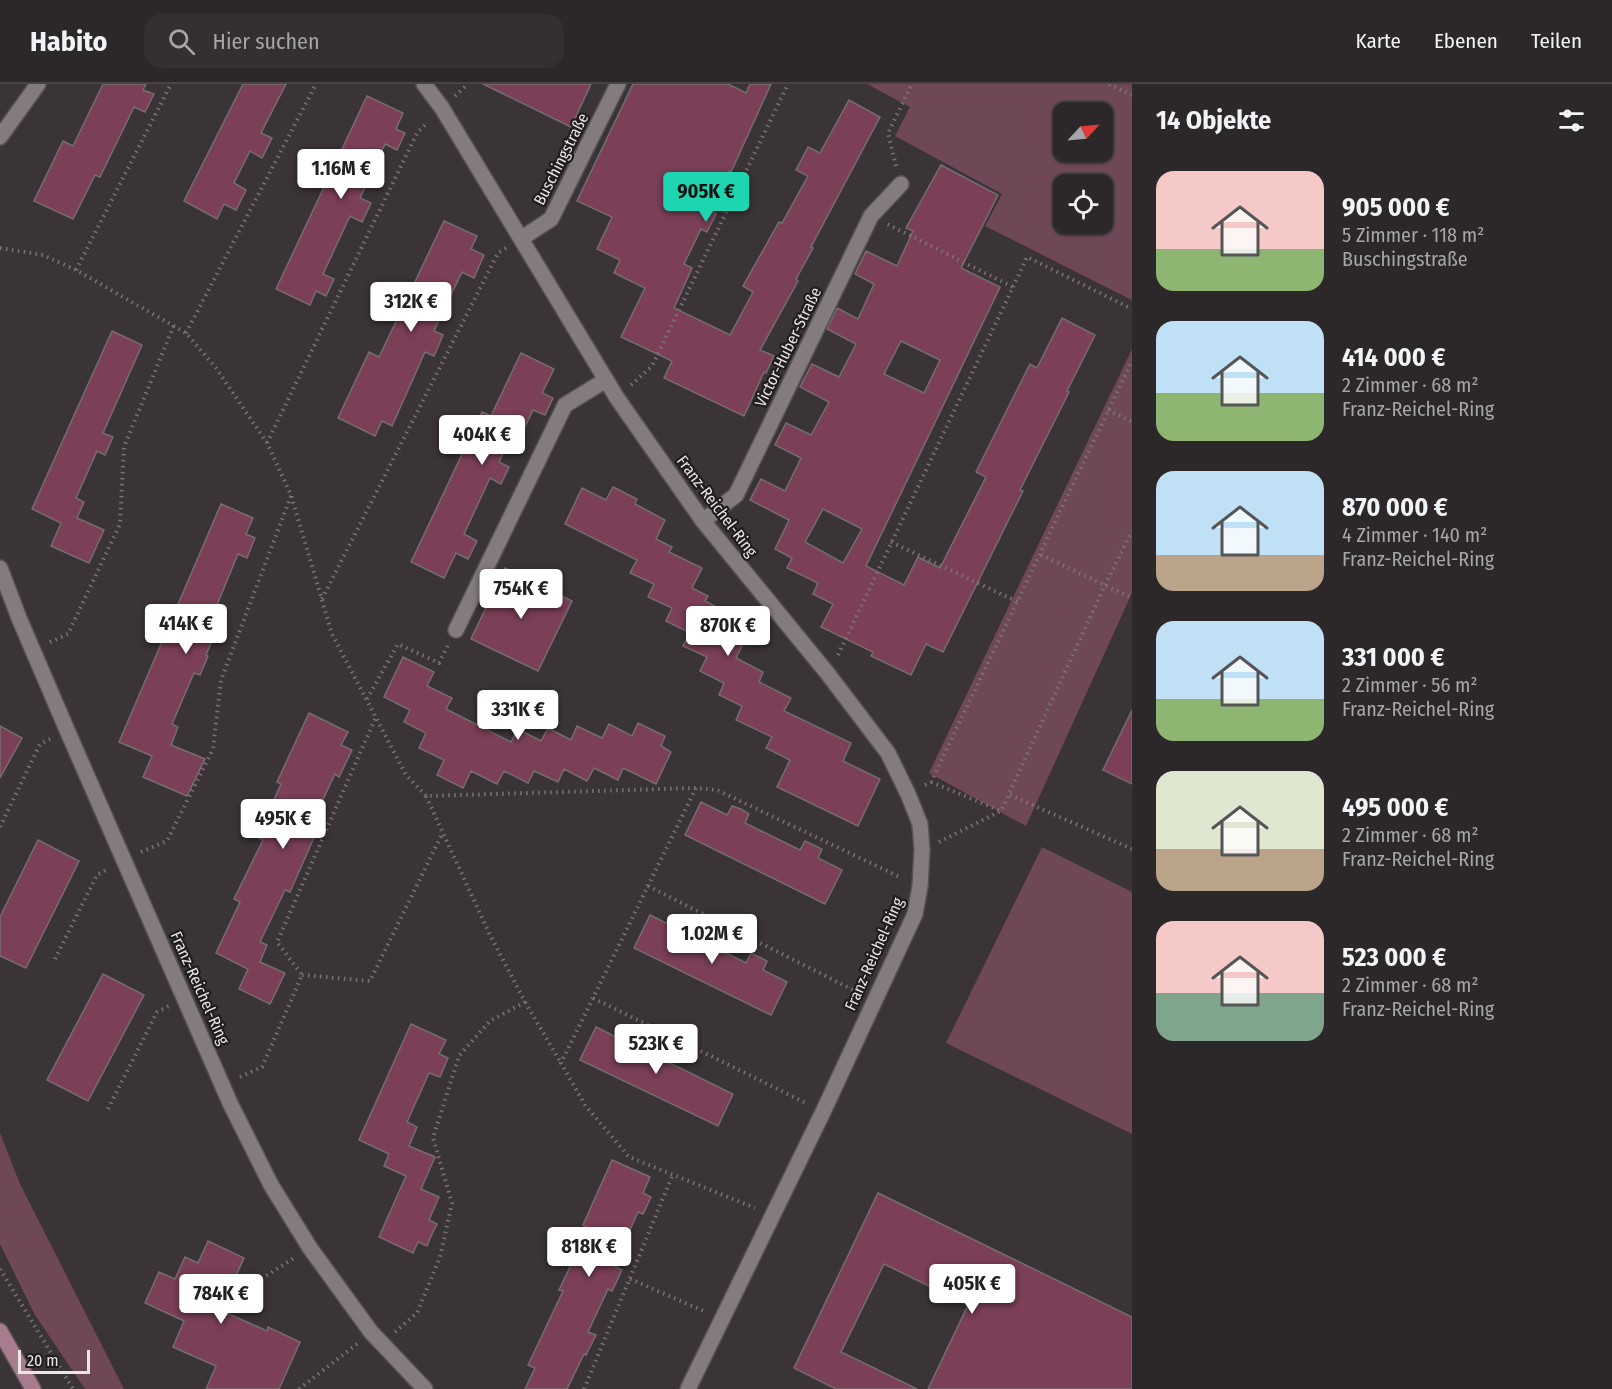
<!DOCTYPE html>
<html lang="de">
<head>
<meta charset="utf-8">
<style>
  :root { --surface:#2c2729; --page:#342f31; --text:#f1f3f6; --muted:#a6a5a8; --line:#484446; --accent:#1ed5b1 }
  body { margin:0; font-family:"Fira Sans Condensed",sans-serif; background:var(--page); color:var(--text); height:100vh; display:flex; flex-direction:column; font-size:22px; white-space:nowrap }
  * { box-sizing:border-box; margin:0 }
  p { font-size:20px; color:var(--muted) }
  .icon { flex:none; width:33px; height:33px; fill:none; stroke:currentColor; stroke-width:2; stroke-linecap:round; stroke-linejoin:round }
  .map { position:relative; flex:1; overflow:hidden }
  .side { display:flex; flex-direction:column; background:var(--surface); width:480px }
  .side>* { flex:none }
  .needle { width:39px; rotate:64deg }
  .controls { position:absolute; left:1053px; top:18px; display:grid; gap:12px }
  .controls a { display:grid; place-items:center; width:60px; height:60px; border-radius:12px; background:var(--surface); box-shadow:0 2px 4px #0004,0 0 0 2px var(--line); font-size:30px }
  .scale { position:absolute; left:18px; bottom:15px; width:72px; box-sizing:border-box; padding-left:6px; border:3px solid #eae5e7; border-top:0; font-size:16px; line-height:21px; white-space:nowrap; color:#eae5e7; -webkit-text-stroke:4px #201d1e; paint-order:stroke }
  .price { position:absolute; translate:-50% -51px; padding:0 14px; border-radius:6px; background:#fff; color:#222; font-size:20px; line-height:39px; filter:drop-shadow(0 2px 3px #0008) }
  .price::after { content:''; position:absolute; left:50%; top:36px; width:18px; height:14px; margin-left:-9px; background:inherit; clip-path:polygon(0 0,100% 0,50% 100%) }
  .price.active { background:var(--accent); color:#111 }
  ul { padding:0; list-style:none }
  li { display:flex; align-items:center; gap:18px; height:150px; padding:0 24px }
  li span { display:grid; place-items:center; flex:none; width:168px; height:120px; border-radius:18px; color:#555 }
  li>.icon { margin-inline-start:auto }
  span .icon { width:72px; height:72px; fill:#fffc; stroke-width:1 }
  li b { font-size:26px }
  h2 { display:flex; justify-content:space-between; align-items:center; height:72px; padding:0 24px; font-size:26px }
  header { display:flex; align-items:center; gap:36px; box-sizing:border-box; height:84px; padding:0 30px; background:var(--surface); border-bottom:2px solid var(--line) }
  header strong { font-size:28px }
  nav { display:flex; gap:33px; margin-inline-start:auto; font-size:21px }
  .search { width:420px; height:54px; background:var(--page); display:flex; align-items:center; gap:15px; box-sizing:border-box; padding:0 21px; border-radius:18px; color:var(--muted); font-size:22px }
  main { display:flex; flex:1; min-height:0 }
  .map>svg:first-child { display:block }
  .green { fill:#6f4857; fill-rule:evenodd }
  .building { fill:#7b3f58; stroke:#756d70; stroke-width:1.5; fill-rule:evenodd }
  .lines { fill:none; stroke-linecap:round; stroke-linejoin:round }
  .minor-casing { stroke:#565052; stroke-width:18 }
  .secondary-casing { stroke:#565052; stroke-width:18 }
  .path { stroke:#7a7376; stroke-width:4; stroke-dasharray:1.5 4.5; stroke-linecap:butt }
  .minor { stroke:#837b7e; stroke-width:15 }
  .secondary { stroke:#a77c8f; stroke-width:15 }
  .labels { text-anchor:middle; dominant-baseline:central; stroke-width:4.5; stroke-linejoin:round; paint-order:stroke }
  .street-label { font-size:16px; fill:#eae5e7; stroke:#201d1e }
</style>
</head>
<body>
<header>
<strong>Habito</strong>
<div class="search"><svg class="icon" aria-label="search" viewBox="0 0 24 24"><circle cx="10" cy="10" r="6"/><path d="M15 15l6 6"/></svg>Hier suchen</div>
<nav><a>Karte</a><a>Ebenen</a><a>Teilen</a></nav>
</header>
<main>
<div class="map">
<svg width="1132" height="1305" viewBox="0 0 1132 1305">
  <rect width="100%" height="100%" fill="#3b3437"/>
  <!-- green -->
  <g class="green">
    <path d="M 867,0 L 1132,0 L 1132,216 L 985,142 L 1002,110 L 895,52 L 910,23 ZM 1102,28 L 1102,68 L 1064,68 L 1064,28 ZM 1102,100 L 1102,140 L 1064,140 L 1064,100 Z"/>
    <path d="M 1132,265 L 1132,509 L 1026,742 L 929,689 Z"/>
    <path d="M 1042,763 L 1132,808 L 1132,1050 L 946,959 Z"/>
    <path d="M 0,1049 L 20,1100 L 124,1305 L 85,1305 L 35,1231 L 0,1160 Z"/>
  </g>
  <!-- building -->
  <g class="building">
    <path d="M 103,0 L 146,0 L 143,6 L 154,10 L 145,28 L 134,23 L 100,93 L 95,91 L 73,135 L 34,117 L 63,57 L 73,62 Z"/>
    <path d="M 243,0 L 286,0 L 261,49 L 272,54 L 262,74 L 250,67 L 234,99 L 246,106 L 236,126 L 224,120 L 217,135 L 184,117 Z"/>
    <path d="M 483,0 L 591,0 L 571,43 Z"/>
    <path d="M 633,0 L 728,0 L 746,9 L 750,0 L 771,0 L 731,88 L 729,87 L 711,127 L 716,130 L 707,148 L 701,145 L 684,180 L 692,184 L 674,224 L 730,251 L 753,208 L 743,202 L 779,138 L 782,139 L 808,92 L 796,86 L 808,63 L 820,69 L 849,16 L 880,33 L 811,163 L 813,164 L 796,195 L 798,197 L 760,266 L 774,272 L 766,289 L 764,288 L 744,332 L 664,294 L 672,277 L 621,253 L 645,204 L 614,189 L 620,176 L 597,165 L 612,133 L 577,117 Z"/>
    <path d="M 367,12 L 403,29 L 396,45 L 405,49 L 397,66 L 385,60 L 360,114 L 371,119 L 362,138 L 350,132 L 323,190 L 334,195 L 326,212 L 316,207 L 310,221 L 276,205 Z"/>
    <path d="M 941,81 L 998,111 L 961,184 L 1000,203 L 866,482 L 904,501 L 918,473 L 940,484 L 986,393 L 976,388 L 1030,280 L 1037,284 L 1062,234 L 1095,251 L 1067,307 L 1069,308 L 1020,406 L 1023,407 L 943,568 L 926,560 L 911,591 L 871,572 L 873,568 L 821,543 L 833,520 L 813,510 L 818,499 L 787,484 L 792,474 L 775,465 L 789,436 L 750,416 L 761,395 L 785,407 L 801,374 L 775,361 L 786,339 L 811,351 L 829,318 L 800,303 L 812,280 L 839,293 L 856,260 L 827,245 L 837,224 L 858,235 L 874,200 L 855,190 L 866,167 L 897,182 L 913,147 L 906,144 ZM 901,257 L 940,276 L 924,309 L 884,290 ZM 823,425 L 862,445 L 843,479 L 805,458 Z"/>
    <path d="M 444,137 L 477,152 L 471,165 L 484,171 L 474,194 L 462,188 L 434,247 L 443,251 L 434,272 L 425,268 L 392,342 L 382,337 L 375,352 L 338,334 L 369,268 L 379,273 Z"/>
    <path d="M 112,247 L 142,261 L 103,349 L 113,353 L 105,371 L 97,367 L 76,414 L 84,418 L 77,434 L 104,446 L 89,479 L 51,462 L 61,439 L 32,425 Z"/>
    <path d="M 521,269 L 554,285 L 542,309 L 553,314 L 545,331 L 533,326 L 523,347 L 515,343 L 499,378 L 509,383 L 501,400 L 490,394 L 464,450 L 477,457 L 468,475 L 456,469 L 444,494 L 411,478 L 482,328 L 491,332 Z"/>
    <path d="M 613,403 L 637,415 L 635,420 L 665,436 L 656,455 L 672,463 L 669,468 L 702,484 L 692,504 L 708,512 L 705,517 L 736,533 L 727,552 L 743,560 L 736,574 L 763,588 L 759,598 L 791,614 L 784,627 L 851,659 L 843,677 L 880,695 L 858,742 L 777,703 L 790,676 L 766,664 L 772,653 L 736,636 L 742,622 L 719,611 L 724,599 L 700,587 L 707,573 L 683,562 L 690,549 L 666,537 L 672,524 L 648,513 L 654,500 L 630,489 L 637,476 L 565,440 L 582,404 L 606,416 Z"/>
    <path d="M 221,420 L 253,434 L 246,450 L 255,454 L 247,474 L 238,470 L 217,521 L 226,524 L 206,571 L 208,572 L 200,591 L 194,589 L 172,640 L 178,643 L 171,661 L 205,675 L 187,712 L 143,693 L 152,672 L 119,658 Z"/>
    <path d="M 505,484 L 572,517 L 538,587 L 471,555 Z"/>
    <path d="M 403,573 L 434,588 L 427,602 L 452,614 L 446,625 L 511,658 L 518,645 L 541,657 L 548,644 L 571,656 L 577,642 L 602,654 L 609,640 L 632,652 L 638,639 L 665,652 L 661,662 L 671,668 L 656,700 L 623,684 L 618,696 L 594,684 L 587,697 L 564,685 L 558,698 L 534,687 L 528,699 L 504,687 L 497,700 L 471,687 L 463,704 L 437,691 L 444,676 L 419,664 L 426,649 L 404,638 L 410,626 L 384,613 Z"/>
    <path d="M 1132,626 L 1132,700 L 1103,686 Z"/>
    <path d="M 309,629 L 348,648 L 341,661 L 352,666 L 339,693 L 335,690 L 313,737 L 320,740 L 290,808 L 285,806 L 260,858 L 267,861 L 260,878 L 285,889 L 270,920 L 239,905 L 248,885 L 216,869 L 240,818 L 234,815 L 263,756 L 257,753 L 281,700 L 277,698 Z"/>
    <path d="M 0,642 L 22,654 L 0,694 Z"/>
    <path d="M 701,718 L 727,731 L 732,722 L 741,725 L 749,730 L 745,739 L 800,766 L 805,757 L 822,765 L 818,774 L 842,786 L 825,820 L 685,751 Z"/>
    <path d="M 38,756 L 79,777 L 26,884 L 0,872 L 0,833 Z"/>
    <path d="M 650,831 L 746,879 L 751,869 L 767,877 L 763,886 L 787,898 L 771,931 L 634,864 Z"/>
    <path d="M 103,890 L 144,911 L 88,1017 L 47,996 Z"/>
    <path d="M 411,940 L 446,956 L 439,970 L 448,974 L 440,993 L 429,989 L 407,1038 L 417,1043 L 409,1062 L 435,1073 L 421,1105 L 439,1113 L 429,1136 L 437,1140 L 432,1150 L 427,1162 L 418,1158 L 413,1169 L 379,1153 L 406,1092 L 384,1082 L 389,1070 L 359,1056 Z"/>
    <path d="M 596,943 L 620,955 L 625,946 L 641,954 L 637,963 L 733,1010 L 718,1042 L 580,976 Z"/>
    <path d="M 612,1076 L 650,1093 L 643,1109 L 651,1113 L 643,1130 L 638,1128 L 614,1182 L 622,1186 L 612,1207 L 608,1205 L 588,1248 L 596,1251 L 586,1271 L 584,1270 L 567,1305 L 525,1305 L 535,1284 L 528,1281 L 563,1207 L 559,1206 L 588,1145 L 583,1141 Z"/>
    <path d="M 878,1109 L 1132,1233 L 1132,1305 L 928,1305 L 968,1221 L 884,1180 L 841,1268 L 917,1305 L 836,1305 L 794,1284 Z"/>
    <path d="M 208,1157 L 244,1174 L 220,1226 L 267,1247 L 268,1243 L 300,1258 L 279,1305 L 206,1305 L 216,1282 L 173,1263 L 184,1237 L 145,1219 L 159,1188 L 175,1195 L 185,1173 L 198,1179 Z"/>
  </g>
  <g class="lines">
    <!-- minor casing -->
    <g class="minor-casing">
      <g id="minor">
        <path d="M 424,0 L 442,24 L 617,314 L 703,437 L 828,590 L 888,669 L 908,710 L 920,740 L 922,766 L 920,802 L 915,830 L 823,1028 L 688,1305"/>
        <path d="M 0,53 L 38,0"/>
        <path d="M 522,154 L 551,135 L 618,0"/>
        <path d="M 703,437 L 736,411 L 871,132 L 901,100"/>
        <path d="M 0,484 L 19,534 L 67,646 L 230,1019 L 271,1101 L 310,1164 L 371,1248 L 425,1305"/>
        <path d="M 456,546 L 565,321 L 606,296"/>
      </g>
    </g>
    <!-- secondary casing -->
    <g class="secondary-casing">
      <path id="secondary" d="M 0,1247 L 33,1305"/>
    </g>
    <!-- path -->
    <g class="path">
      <path d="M 1109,0 L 1132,11"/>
      <path d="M 455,12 L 468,0"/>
      <path d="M 896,82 L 888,49 L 912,0"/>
      <path d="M 0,164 L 43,171 L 76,186 L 186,249 L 216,284 L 267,359 L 291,411 L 332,550 L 406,691 L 426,712 L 696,704 L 717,706 L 902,794"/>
      <path d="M 76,186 L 171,0"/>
      <path d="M 1013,203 L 1027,173 L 1132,225"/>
      <path d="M 186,249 L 316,0"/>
      <path d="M 631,301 L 652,282 L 788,0"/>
      <path d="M 1108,326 L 1132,338"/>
      <path d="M 267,359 L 417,49 L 428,38"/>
      <path d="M 891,458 L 1018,518"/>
      <path d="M 1041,471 L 1132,514"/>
      <path d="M 322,515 L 498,169 L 506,164"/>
      <path d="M 50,558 L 68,550 L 120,440 L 124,363 L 174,241"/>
      <path d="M 838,571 L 1013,203 L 887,140"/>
      <path d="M 367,615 L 398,560 L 439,579 L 448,561"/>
      <path d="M 931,698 L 1001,727"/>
      <path d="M 925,701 L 931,698 L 1132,277"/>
      <path d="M 696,704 L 593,914 L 806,1019"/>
      <path d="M 1010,711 L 1132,765"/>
      <path d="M 0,743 L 40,660 L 50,655"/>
      <path d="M 939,758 L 1001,727 L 1105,501 L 1132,447"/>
      <path d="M 141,768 L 167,757 L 213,665 L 221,596 L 291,412"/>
      <path d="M 648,802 L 859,909"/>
      <path d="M 55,875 L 97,791 L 108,785"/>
      <path d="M 302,891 L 370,897 L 443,748"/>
      <path d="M 593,914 L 561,979 L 585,1021 L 629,1073 L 755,1124"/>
      <path d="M 525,918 L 561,979"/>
      <path d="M 240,993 L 262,983 L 302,891 L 277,858 L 375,635"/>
      <path d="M 108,1025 L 157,928 L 169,922"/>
      <path d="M 0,1185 L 73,1305"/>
      <path d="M 630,1195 L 706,1228"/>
      <path d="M 236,1211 L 294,1174"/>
      <path d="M 395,1248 L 417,1229 L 440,1173 L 452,1119 L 433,1054 L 459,972 L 490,937 L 525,918 L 489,849 L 426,712"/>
      <path d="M 299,1305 L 357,1260"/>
      <path d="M 584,1305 L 673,1090"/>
    </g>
    <!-- minor -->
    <use href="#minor" class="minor"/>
    <!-- secondary -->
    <use href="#secondary" class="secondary"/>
  </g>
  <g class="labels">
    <!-- street labels -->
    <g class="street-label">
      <text transform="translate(561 75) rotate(-63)">Buschingstraße</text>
      <text transform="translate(788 263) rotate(-64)">Victor-Huber-Straße</text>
      <text transform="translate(717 422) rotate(53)">Franz-Reichel-Ring</text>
      <text transform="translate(874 870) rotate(-66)">Franz-Reichel-Ring</text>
      <text transform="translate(200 904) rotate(66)">Franz-Reichel-Ring</text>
    </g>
  </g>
</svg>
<div class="controls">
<a><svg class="needle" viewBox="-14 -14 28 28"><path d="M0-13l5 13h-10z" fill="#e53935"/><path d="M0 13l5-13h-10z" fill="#a6a5a8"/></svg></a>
<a><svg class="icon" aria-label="locate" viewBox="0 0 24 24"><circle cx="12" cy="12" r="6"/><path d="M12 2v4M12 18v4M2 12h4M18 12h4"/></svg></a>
</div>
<div class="scale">20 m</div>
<b class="price" style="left:341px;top:116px">1.16M €</b>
<b class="price active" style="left:706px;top:139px">905K €</b>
<b class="price" style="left:411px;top:249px">312K €</b>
<b class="price" style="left:482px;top:382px">404K €</b>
<b class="price" style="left:521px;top:536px">754K €</b>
<b class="price" style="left:186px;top:571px">414K €</b>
<b class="price" style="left:728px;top:573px">870K €</b>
<b class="price" style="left:518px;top:657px">331K €</b>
<b class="price" style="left:283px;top:766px">495K €</b>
<b class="price" style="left:712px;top:881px">1.02M €</b>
<b class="price" style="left:656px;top:991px">523K €</b>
<b class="price" style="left:589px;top:1194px">818K €</b>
<b class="price" style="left:972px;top:1231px">405K €</b>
<b class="price" style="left:221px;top:1241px">784K €</b>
</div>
<section class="side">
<h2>14 Objekte<svg class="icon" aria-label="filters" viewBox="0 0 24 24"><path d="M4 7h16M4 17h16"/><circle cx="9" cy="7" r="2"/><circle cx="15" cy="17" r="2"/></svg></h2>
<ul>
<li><span style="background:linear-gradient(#f6c9c9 65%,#8fb573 0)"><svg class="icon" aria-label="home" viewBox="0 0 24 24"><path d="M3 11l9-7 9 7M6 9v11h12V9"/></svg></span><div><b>905 000 €</b><p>5 Zimmer · 118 m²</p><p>Buschingstraße</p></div></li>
<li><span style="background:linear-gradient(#bfe0f5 60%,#8fb573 0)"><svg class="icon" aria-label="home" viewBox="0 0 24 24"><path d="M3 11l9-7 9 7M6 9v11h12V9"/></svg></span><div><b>414 000 €</b><p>2 Zimmer · 68 m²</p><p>Franz-Reichel-Ring</p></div></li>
<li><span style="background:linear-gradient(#bfe0f5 70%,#b9a48a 0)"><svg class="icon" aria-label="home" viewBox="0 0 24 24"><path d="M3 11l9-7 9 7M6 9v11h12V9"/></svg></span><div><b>870 000 €</b><p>4 Zimmer · 140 m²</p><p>Franz-Reichel-Ring</p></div></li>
<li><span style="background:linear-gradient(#bfe0f5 65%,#8fb573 0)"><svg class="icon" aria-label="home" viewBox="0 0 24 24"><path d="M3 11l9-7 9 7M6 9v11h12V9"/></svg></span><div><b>331 000 €</b><p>2 Zimmer · 56 m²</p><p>Franz-Reichel-Ring</p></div></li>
<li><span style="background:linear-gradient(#dfe7d0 65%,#b9a48a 0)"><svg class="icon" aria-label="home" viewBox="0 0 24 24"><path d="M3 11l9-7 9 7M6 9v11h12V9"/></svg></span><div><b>495 000 €</b><p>2 Zimmer · 68 m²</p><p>Franz-Reichel-Ring</p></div></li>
<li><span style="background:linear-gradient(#f6c9c9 60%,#7fa58c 0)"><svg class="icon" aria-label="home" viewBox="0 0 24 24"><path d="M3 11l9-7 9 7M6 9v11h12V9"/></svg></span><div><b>523 000 €</b><p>2 Zimmer · 68 m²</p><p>Franz-Reichel-Ring</p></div></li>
</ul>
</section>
</main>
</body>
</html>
